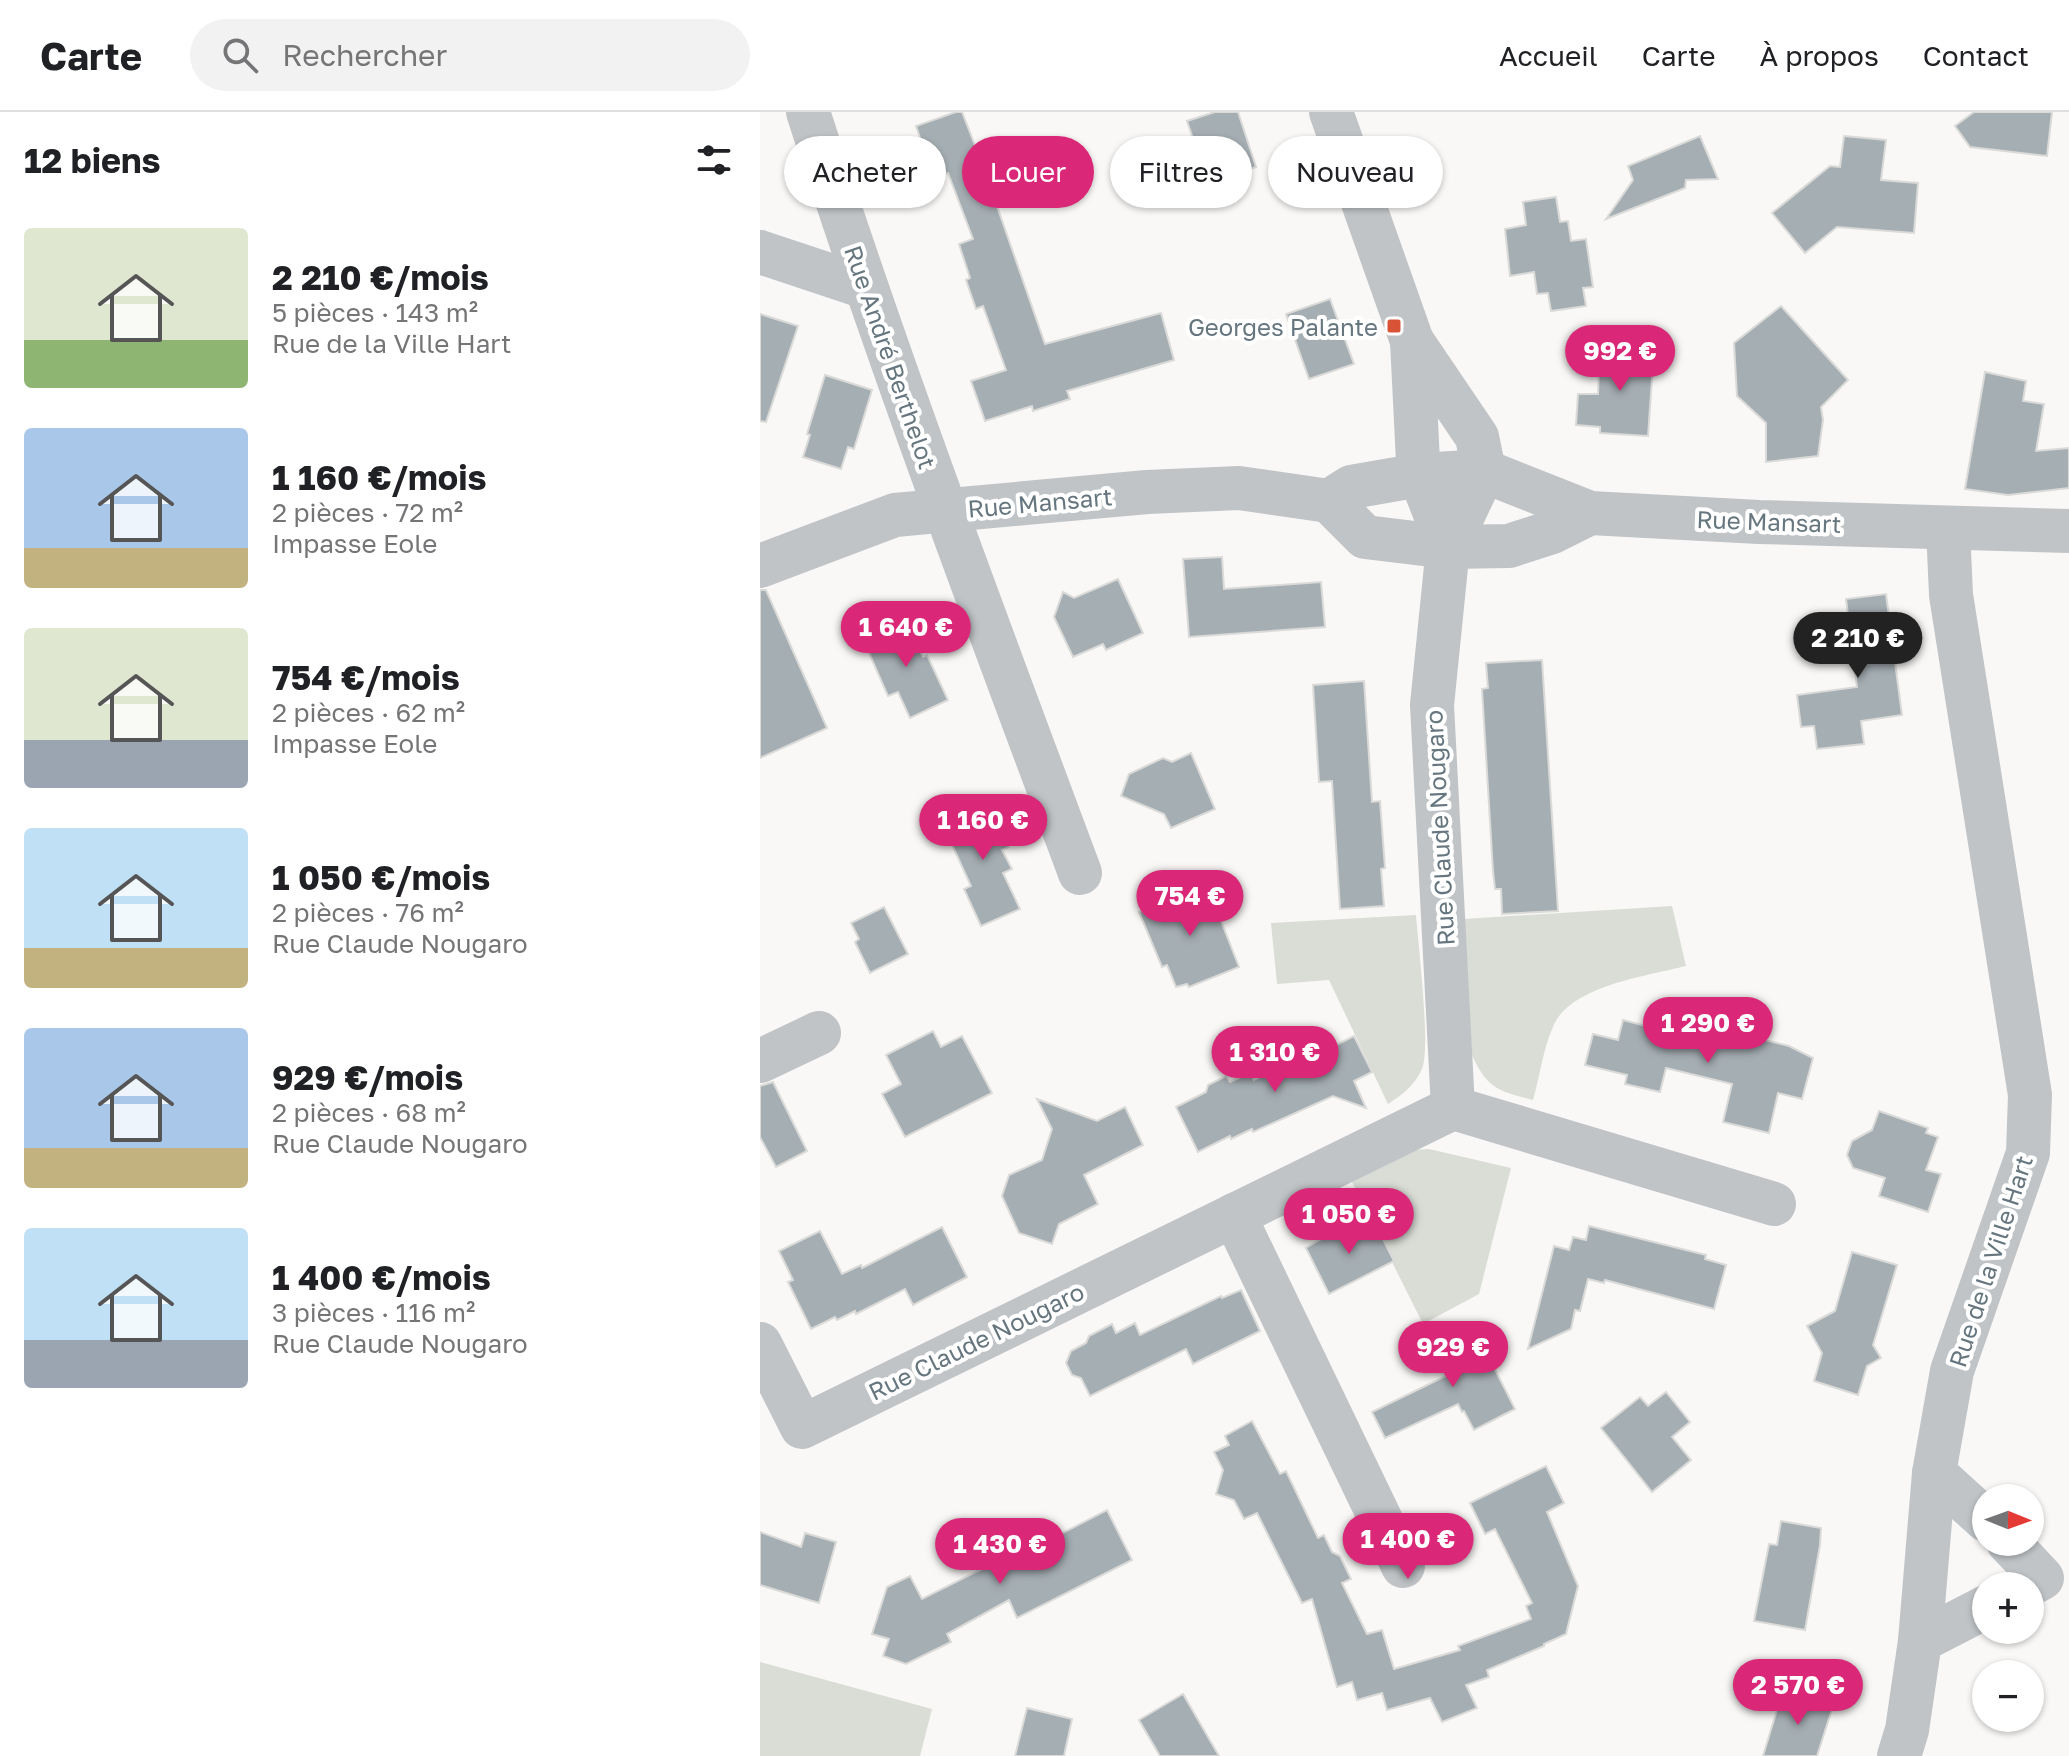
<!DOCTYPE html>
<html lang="fr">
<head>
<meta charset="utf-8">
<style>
  :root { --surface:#fff; --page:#f2f2f2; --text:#202124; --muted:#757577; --line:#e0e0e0; --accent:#db2777 }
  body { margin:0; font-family:"Golos Text",sans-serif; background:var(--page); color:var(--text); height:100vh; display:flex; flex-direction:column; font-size:30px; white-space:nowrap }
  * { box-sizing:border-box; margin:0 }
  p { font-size:26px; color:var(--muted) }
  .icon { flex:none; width:44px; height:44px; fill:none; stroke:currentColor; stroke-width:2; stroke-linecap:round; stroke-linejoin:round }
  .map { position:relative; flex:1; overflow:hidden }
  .sheet { display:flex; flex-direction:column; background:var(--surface); width:760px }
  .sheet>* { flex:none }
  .top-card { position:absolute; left:24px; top:24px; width:760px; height:72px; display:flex; gap:16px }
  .needle { width:52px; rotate:91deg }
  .buttons { position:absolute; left:1212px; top:1372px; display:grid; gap:16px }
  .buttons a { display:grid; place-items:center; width:72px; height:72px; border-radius:50%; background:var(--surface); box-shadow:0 2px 6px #0004; font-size:40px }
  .price { position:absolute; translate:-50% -68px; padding:0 18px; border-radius:28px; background:var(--accent); color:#fff; font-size:26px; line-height:52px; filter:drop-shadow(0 2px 4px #0008) }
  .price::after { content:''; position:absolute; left:50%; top:48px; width:24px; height:18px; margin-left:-12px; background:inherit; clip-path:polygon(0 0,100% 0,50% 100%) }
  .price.on { background:#222; color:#fff }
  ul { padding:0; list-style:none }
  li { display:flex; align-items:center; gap:24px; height:200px; padding:0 24px }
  li span { display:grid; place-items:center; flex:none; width:224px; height:160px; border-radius:8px; color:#555 }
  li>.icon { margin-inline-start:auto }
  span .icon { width:96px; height:96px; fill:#fffc; stroke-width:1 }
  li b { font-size:34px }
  h2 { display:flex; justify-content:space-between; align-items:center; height:96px; padding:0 24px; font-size:34px }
  .chip { padding:0 28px; border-radius:36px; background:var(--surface); box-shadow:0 2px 6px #0004; font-size:28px; line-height:72px }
  .chip.on { background:var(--accent); color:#fff }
  header { display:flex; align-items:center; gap:48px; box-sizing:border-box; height:112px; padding:0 40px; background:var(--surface); border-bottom:2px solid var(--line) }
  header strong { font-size:38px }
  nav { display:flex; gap:44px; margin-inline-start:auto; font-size:28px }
  .search { width:560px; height:72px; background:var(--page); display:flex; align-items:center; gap:20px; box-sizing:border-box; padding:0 28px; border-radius:44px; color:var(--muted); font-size:30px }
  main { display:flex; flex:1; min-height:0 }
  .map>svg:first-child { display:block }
  .green { fill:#d9ddd6 }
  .building { fill:#a5aeb3; stroke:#dadad8; stroke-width:2 }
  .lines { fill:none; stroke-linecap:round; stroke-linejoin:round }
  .minor { stroke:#c0c4c7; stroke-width:44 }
  .poi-dot { fill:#d85336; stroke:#fff; stroke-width:3 }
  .labels { text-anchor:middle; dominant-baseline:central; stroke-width:8; stroke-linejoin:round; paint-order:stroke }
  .poi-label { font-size:24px; fill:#66767f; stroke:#fff; text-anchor:end }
  .street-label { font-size:24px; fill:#66767f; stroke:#fff }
</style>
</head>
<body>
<header>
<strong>Carte</strong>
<div class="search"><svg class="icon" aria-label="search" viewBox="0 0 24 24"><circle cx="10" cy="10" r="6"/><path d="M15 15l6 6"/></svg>Rechercher</div>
<nav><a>Accueil</a><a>Carte</a><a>À propos</a><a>Contact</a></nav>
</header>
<main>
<section class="sheet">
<h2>12 biens<svg class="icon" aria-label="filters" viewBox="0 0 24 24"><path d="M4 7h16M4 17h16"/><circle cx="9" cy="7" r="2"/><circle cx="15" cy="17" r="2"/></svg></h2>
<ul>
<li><span style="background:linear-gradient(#dfe7d0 70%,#8fb573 0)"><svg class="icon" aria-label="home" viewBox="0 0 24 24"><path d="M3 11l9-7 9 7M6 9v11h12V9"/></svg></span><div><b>2 210 €/mois</b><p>5 pièces · 143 m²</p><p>Rue de la Ville Hart</p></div></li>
<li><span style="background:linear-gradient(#a9c7e8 75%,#c2b280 0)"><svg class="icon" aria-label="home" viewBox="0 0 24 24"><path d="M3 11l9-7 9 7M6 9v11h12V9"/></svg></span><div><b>1 160 €/mois</b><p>2 pièces · 72 m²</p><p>Impasse Eole</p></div></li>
<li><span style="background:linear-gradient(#dfe7d0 70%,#9aa5b1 0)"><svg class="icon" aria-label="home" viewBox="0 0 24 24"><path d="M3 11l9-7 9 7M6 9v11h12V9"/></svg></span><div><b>754 €/mois</b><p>2 pièces · 62 m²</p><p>Impasse Eole</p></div></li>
<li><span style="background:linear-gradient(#bfe0f5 75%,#c2b280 0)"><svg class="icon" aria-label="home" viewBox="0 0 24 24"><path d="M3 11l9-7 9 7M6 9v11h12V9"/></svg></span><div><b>1 050 €/mois</b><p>2 pièces · 76 m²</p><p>Rue Claude Nougaro</p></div></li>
<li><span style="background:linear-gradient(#a9c7e8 75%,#c2b280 0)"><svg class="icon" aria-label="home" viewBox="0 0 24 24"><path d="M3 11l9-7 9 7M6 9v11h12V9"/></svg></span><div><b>929 €/mois</b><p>2 pièces · 68 m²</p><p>Rue Claude Nougaro</p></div></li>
<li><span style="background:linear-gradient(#bfe0f5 70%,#9aa5b1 0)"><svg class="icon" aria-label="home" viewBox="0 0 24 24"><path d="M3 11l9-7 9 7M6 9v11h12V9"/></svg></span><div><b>1 400 €/mois</b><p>3 pièces · 116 m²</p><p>Rue Claude Nougaro</p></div></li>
</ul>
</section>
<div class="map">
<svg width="1309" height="1644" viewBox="0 0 1309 1644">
  <rect width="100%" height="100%" fill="#f9f8f6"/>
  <!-- green -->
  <g class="green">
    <path d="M 912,794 L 926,854 C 887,864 809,874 793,915 C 783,937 780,964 773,988 C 739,979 727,977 712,943 L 703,807 Z"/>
    <path d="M 656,803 C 658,832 671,935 662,957 C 655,973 642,983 628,992 L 569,868 L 517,872 L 511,811 Z"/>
    <path d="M 669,1037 L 751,1056 L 719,1182 L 663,1212 L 588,1062 L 637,1039 Z"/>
    <path d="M 0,1550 L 172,1597 L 160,1644 L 0,1644 Z"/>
  </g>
  <!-- building -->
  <g class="building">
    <path d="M 196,0 L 202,0 L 223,54 L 285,232 L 401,201 L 414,248 L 307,279 L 310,287 L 273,299 L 272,294 L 225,309 L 211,269 L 246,258 L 223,194 L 216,197 L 206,168 L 210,166 L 199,132 L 213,127 L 188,61 L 168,68 L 159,42 L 164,37 L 156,14 Z"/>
    <path d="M 455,0 L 478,0 L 496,55 L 448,71 L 427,9 Z"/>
    <path d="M 1214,0 L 1292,0 L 1287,44 L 1210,35 L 1195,14 Z"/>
    <path d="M 940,24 L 958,67 L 926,68 L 925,76 L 846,107 L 873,68 L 868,54 Z"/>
    <path d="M 1084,24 L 1126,28 L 1121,68 L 1158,71 L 1154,121 L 1077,115 L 1045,141 L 1012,101 L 1070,54 L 1080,55 Z"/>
    <path d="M 796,85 L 800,110 L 808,109 L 811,129 L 826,127 L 833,175 L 823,176 L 826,194 L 791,199 L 788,181 L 777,182 L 774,160 L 750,164 L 745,117 L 766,113 L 763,90 Z"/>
    <path d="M 570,187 L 594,252 L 549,267 L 526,202 Z"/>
    <path d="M 1021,194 L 1088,268 L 1061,295 L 1063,308 L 1058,344 L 1006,350 L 1006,311 L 977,284 L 974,231 Z"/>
    <path d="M 0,202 L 38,214 L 6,310 L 0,309 Z"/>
    <path d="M 840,234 L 894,238 L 888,324 L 840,321 L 840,315 L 816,313 L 818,282 L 838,282 Z"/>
    <path d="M 1225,260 L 1266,269 L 1263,289 L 1284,292 L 1276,339 L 1309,336 L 1309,376 L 1248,383 L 1205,377 Z"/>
    <path d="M 65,263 L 112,278 L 94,337 L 88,335 L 81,357 L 43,345 L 50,323 L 47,322 Z"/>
    <path d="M 462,445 L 464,477 L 561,470 L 565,515 L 429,525 L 423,447 Z"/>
    <path d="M 358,467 L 383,521 L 346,538 L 343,532 L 313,545 L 294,505 L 303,480 L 314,486 Z"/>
    <path d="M 0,478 L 6,478 L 67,616 L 0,646 Z"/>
    <path d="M 1126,482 L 1142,603 L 1101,609 L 1104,632 L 1057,637 L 1054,614 L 1041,615 L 1037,583 L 1097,575 L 1086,487 Z"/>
    <path d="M 142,506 L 153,531 L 156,530 L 163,545 L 167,543 L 188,588 L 150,606 L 138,580 L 128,584 L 109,541 L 119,538 L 111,520 Z"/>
    <path d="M 782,548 L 798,799 L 742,802 L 741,777 L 735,777 L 733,759 L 722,577 L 728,576 L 726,551 Z"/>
    <path d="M 604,569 L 612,690 L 620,689 L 625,756 L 621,757 L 624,794 L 580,797 L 572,669 L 559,670 L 553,573 Z"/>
    <path d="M 431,641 L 455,697 L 411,716 L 404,702 L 361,684 L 369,662 L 403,646 L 412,650 Z"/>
    <path d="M 228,690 L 249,735 L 242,738 L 252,757 L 243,761 L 260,797 L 221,814 L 204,777 L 211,774 L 182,711 Z"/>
    <path d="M 447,773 L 479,855 L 429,875 L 427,872 L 416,875 L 407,853 L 402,855 L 379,800 Z"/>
    <path d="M 124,795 L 148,842 L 110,861 L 95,830 L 99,827 L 91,811 Z"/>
    <path d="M 917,906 L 1029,934 L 1053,946 L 1042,987 L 1018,981 L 1009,1021 L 963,1010 L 972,972 L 906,956 L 900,980 L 865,972 L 867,963 L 825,953 L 833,922 L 858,928 L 863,908 L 913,921 Z"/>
    <path d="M 173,919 L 181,935 L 202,924 L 232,981 L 145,1025 L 122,982 L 141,972 L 126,943 Z"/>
    <path d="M 594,924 L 612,960 L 594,969 L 606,996 L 573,984 L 493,1020 L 492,1017 L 471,1027 L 470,1024 L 438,1040 L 416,995 L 446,980 L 448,973 L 466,964 L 470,970 L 490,961 L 494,968 L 574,928 L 576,933 Z"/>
    <path d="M 13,970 L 47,1039 L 16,1055 L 0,1025 L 0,974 Z"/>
    <path d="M 277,987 L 337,1009 L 365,995 L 383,1033 L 324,1063 L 338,1092 L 299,1112 L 292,1132 L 259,1121 L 242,1084 L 249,1063 L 282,1048 L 292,1017 Z"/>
    <path d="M 1119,999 L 1168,1016 L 1166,1021 L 1178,1025 L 1166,1058 L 1181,1062 L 1168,1100 L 1119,1084 L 1125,1066 L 1093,1056 L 1087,1043 L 1092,1029 L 1112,1018 Z"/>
    <path d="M 592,1109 L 598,1121 L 616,1113 L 634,1149 L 569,1182 L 546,1136 Z"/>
    <path d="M 829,1114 L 946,1143 L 945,1147 L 966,1153 L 954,1197 L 845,1168 L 844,1171 L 828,1167 L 820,1199 L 815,1198 L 811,1217 L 768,1237 L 794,1134 L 809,1138 L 813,1125 L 826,1128 Z"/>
    <path d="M 182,1115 L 207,1165 L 153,1193 L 145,1177 L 96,1202 L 95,1199 L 77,1208 L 75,1205 L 51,1217 L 28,1170 L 33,1168 L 19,1139 L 60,1119 L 82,1162 L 101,1153 L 102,1156 Z"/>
    <path d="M 1092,1140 L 1137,1153 L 1113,1233 L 1121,1246 L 1107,1254 L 1098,1283 L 1054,1269 L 1062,1241 L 1047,1214 L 1075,1199 Z"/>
    <path d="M 481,1178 L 500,1219 L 433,1252 L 426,1237 L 330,1284 L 321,1266 L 312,1263 L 306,1251 L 311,1239 L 326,1231 L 329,1224 L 352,1212 L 356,1221 L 375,1211 L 380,1223 L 461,1184 L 462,1186 Z"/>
    <path d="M 711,1210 L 755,1297 L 714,1318 L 704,1299 L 702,1300 L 698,1292 L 625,1326 L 612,1300 L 698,1258 L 681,1225 Z"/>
    <path d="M 906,1280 L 930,1310 L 912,1325 L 931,1348 L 892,1380 L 841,1316 L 880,1285 L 888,1294 Z"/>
    <path d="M 492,1309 L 520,1362 L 526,1359 L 558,1426 L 564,1423 L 572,1440 L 580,1444 L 591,1467 L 582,1471 L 607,1522 L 622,1518 L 634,1557 L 700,1538 L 698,1534 L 771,1507 L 766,1494 L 772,1491 L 735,1417 L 725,1422 L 710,1391 L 786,1354 L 804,1391 L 787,1400 L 818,1474 L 806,1522 L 784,1532 L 784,1534 L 727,1558 L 729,1565 L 706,1573 L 717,1596 L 682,1610 L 670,1586 L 627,1598 L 622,1581 L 597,1588 L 592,1570 L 577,1575 L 552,1487 L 542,1491 L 497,1401 L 484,1407 L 474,1388 L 456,1382 L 463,1358 L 454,1340 L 469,1333 L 465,1324 Z"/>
    <path d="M 347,1398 L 372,1448 L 257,1506 L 249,1488 L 187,1522 L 191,1530 L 146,1552 L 123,1544 L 129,1527 L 112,1522 L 127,1475 L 150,1464 L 162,1487 L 224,1456 L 230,1439 L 244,1432 L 251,1434 L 289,1415 L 295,1425 Z"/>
    <path d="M 1021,1409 L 1061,1416 L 1060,1433 L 1045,1518 L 994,1509 L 1009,1432 L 1017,1433 Z"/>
    <path d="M 0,1420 L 41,1435 L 45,1421 L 76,1430 L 59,1491 L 0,1473 Z"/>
    <path d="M 1023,1578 L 1073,1594 L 1057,1644 L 1003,1644 Z"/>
    <path d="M 423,1582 L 459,1644 L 400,1644 L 379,1608 Z"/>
    <path d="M 267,1596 L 312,1607 L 304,1644 L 255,1644 Z"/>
  </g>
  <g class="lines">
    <!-- minor -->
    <g class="minor">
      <path d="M 48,0 C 131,257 226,509 320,761"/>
      <path d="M 571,0 L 652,229 L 717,325 L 724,359"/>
      <path d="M 0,140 L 105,175"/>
      <path d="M 652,229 L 658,350 L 660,363 L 688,435"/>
      <path d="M 724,359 L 688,435 L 672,593 L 693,996 L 1014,1092"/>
      <path d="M 569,389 L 591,375 L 660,363 L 724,359 L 830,401 L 999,410 L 1309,419"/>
      <path d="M 0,454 L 135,403 L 387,380 L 479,376 L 569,389 L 605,425 L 688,435 L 749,434 L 792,420 L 830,401"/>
      <path d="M 0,949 L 59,921"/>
      <path d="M 474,1103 L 643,1454"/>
      <path d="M 0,1232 L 42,1315 L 693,996"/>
      <path d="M 1174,1361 L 1226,1408"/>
      <path d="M 1248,1430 L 1282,1466 L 1267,1474"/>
      <path d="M 1160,1529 L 1226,1495"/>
      <path d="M 1139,1644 L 1147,1618 L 1160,1529 L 1174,1361 L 1192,1259 L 1268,1041 L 1270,983 L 1191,483 L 1188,416"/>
    </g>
  </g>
  <!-- markers -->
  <rect class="poi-dot" x="626" y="206" width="16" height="16" rx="4"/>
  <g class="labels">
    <!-- poi labels -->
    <g class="poi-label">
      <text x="618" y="214">Georges Palante</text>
    </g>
    <!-- street labels -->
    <g class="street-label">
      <text transform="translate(131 245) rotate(71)">Rue André Berthelot</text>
      <text transform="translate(280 390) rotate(-5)">Rue Mansart</text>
      <text transform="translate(1009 409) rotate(2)">Rue Mansart</text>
      <text transform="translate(679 716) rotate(-93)">Rue Claude Nougaro</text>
      <text transform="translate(1230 1149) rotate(-72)">Rue de la Ville Hart</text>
      <text transform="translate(216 1229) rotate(-26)">Rue Claude Nougaro</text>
    </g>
  </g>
</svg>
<div class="buttons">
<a><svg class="needle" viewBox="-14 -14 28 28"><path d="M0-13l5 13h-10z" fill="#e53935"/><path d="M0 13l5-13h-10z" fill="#757577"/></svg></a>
<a>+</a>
<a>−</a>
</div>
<b class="price" style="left:860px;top:281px">992 €</b>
<b class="price" style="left:146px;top:557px">1 640 €</b>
<b class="price on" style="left:1098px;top:568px">2 210 €</b>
<b class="price" style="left:223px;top:750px">1 160 €</b>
<b class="price" style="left:430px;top:826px">754 €</b>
<b class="price" style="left:948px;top:953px">1 290 €</b>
<b class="price" style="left:515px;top:982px">1 310 €</b>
<b class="price" style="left:589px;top:1144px">1 050 €</b>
<b class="price" style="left:693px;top:1277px">929 €</b>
<b class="price" style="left:648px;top:1469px">1 400 €</b>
<b class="price" style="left:240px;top:1474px">1 430 €</b>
<b class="price" style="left:1038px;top:1615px">2 570 €</b>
<div class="top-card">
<a class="chip">Acheter</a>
<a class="chip on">Louer</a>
<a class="chip">Filtres</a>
<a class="chip">Nouveau</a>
</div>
</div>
</main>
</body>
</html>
